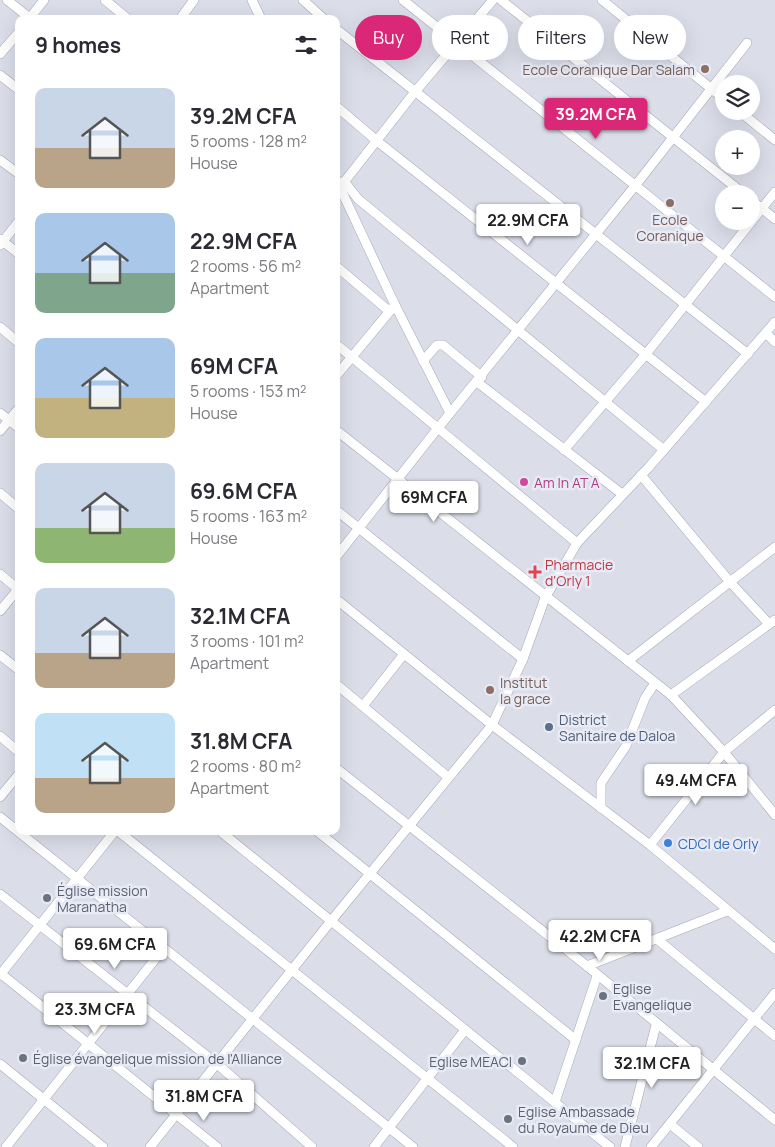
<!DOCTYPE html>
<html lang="en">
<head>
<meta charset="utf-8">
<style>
  :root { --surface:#fff; --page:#f7f7f7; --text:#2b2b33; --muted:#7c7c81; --accent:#db2777 }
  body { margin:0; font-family:Manrope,sans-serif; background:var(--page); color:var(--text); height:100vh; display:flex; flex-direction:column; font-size:19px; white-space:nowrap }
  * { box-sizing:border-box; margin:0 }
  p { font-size:16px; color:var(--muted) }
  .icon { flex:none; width:28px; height:28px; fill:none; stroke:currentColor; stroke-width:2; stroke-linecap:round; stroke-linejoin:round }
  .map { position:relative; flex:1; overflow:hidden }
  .sheet { position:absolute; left:15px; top:15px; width:325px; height:820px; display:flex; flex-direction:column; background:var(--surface); border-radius:10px; box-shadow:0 5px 20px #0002 }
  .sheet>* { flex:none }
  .banner { position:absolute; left:355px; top:15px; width:345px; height:45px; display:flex; gap:10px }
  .buttons { position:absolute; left:715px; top:75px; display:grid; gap:10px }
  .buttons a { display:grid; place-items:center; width:45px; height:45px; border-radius:50%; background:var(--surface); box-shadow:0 5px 20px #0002; font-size:25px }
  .price { position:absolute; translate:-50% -42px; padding:0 11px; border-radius:5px; background:#fff; color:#222; font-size:16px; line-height:32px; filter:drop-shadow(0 1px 2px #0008) }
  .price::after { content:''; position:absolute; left:50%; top:30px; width:15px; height:11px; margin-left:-8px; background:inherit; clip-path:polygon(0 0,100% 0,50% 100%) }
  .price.selected { background:var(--accent); color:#fff }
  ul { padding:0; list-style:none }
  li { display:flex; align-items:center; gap:15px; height:125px; padding:0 20px }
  li span { display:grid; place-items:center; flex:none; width:140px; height:100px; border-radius:10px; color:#555 }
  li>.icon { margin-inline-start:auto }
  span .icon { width:60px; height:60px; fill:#fffc; stroke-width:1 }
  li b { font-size:21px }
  h2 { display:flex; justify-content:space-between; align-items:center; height:60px; padding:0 20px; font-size:21px }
  .chip { padding:0 18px; border-radius:22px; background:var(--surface); box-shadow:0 5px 20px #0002; font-size:18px; line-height:45px }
  .chip.selected { background:var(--accent); color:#fff }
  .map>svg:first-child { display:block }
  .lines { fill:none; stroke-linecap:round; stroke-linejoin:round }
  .minor-casing { stroke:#a5a8b3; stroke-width:10 }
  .minor { stroke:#fff; stroke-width:9 }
  .education-dot { fill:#8d6e63; stroke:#e8ebf6; stroke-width:2 }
  .hotel-dot { fill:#d1479c; stroke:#e8ebf6; stroke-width:2 }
  .health-dot { fill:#e0444e; stroke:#e8ebf6; stroke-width:2 }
  .service-dot { fill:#5c6f8a; stroke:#e8ebf6; stroke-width:2 }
  .shop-dot { fill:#3f7fe0; stroke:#e8ebf6; stroke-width:2 }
  .worship-dot { fill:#6b7280; stroke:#e8ebf6; stroke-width:2 }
  .labels { text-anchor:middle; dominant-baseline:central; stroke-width:5; stroke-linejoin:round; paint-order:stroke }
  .education-label { font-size:14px; fill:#785e54; stroke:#e8ebf6; text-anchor:end }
  .hotel-label { font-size:14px; fill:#b23c85; stroke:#e8ebf6; text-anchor:start }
  .health-label { font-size:14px; fill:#be3a42; stroke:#e8ebf6; text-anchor:start }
  .service-label { font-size:14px; fill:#4e5e75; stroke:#e8ebf6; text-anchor:start }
  .shop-label { font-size:14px; fill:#366cbe; stroke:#e8ebf6; text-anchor:start }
  .worship-label { font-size:14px; fill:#5b616d; stroke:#e8ebf6; text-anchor:start }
</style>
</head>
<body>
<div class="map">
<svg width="775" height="1147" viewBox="0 0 775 1147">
  <rect width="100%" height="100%" fill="#dbdee9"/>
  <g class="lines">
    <!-- minor casing -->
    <g class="minor-casing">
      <g id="minor">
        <path d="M 7,0 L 31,19"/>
        <path d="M 105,0 L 128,19"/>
        <path d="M 252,0 L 261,19"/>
        <path d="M 303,0 L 324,19"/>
        <path d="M 403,0 L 775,297"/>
        <path d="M 501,0 L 744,194"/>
        <path d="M 602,0 L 724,99"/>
        <path d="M 29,19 L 44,0"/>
        <path d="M 180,19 L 194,0"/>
        <path d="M 336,29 L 748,354"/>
        <path d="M 0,54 L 19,32"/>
        <path d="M 0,75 L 19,90"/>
        <path d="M 336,106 L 377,141 L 706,402"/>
        <path d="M 739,111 L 775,140"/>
        <path d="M 0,160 L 19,174"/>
        <path d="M 336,179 L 395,305 L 450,413"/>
        <path d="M 344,181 L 358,199 L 664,450"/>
        <path d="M 341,186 L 414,93 L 493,0"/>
        <path d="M 751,200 L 775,219"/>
        <path d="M 0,239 L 19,254"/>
        <path d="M 0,245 L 19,221"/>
        <path d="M 336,266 L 389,311"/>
        <path d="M 0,327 L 19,343"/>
        <path d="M 766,333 L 775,342"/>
        <path d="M 336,344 L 577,543"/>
        <path d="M 423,361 L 437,345 L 443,345 L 482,377"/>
        <path d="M 336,376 L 395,305"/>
        <path d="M 477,382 L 622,494"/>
        <path d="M 0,413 L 19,428"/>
        <path d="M 336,430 L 671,695 L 724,752 L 775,815"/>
        <path d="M 0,431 L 19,408"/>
        <path d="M 564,450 L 646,354 L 775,192"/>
        <path d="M 641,475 L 730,582 L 769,624"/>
        <path d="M 0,493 L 19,509"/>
        <path d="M 336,510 L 523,659"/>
        <path d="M 336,557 L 438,428 L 635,186 L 747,43"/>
        <path d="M 0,574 L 19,590"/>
        <path d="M 336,599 L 492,725 L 650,845 L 775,949"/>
        <path d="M 0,611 L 19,588"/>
        <path d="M 0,655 L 19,670"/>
        <path d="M 628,661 L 775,547"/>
        <path d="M 336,684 L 448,777"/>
        <path d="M 671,695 L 775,620"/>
        <path d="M 363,706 L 404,654"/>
        <path d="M 0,736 L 19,752"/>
        <path d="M 336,768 L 587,966 L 775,1120"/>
        <path d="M 0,797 L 19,774"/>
        <path d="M 601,808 L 601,783 L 626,746 L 645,698 L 655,683"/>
        <path d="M 0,817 L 413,1147"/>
        <path d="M 118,831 L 513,1147"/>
        <path d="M 220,831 L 610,1147"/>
        <path d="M 317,831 L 576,1040"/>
        <path d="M 650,845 L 724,752 L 775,710"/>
        <path d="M 0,894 L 216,1063 L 312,1147"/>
        <path d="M 658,940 L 775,1036"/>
        <path d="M 587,966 L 727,911"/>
        <path d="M 0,973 L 217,1147"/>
        <path d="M 0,975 L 115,831"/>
        <path d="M 0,1064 L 103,1147"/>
        <path d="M 555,1102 L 597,976"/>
        <path d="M 670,1124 L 698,1147"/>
        <path d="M 6,1147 L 164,948"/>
        <path d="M 150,1147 L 331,921 L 492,725 L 523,659 L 545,598 L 577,543 L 648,468 L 775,322"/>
        <path d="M 374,1147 L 465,1030"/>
        <path d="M 625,1147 L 656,1025"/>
        <path d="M 651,1147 L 775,993"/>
      </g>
    </g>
    <!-- minor -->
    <use href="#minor" class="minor"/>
  </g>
  <!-- markers -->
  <g class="education-dot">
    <circle cx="705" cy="69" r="5"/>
    <circle cx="670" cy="203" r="5"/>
    <circle cx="490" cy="690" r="5"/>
  </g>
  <circle class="hotel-dot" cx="524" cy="482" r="5"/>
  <path class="health-dot" d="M532.5 564.5h5v5h5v5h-5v5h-5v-5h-5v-5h5z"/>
  <circle class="service-dot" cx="549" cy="727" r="5"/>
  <circle class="shop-dot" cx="668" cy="843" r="5"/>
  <g class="worship-dot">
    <circle cx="47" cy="898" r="5"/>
    <circle cx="603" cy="996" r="5"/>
    <circle cx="23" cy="1058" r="5"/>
    <circle cx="522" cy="1061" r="5"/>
    <circle cx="508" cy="1119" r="5"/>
  </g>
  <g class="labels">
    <!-- education labels -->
    <g class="education-label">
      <text x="695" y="69">Ecole Coranique Dar Salam</text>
      <text x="670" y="219" text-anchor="middle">Ecole<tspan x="670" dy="16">Coranique</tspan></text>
      <text x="500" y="682" text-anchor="start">Institut<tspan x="500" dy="16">la grace</tspan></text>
    </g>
    <!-- hotel labels -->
    <g class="hotel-label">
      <text x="534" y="482">Am In AT A</text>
    </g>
    <!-- health labels -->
    <g class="health-label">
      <text x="545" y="564">Pharmacie<tspan x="545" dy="16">d'Orly 1</tspan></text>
    </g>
    <!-- service labels -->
    <g class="service-label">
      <text x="559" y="719">District<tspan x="559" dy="16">Sanitaire de Daloa</tspan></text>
    </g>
    <!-- shop labels -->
    <g class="shop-label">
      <text x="678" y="843">CDCI de Orly</text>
    </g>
    <!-- worship labels -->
    <g class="worship-label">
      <text x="57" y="890">Église mission<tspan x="57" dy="16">Maranatha</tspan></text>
      <text x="613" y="988">Eglise<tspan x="613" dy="16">Evangelique</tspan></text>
      <text x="33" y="1058">Église évangelique mission de l'Alliance</text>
      <text x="512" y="1061" text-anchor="end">Eglise MEACI</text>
      <text x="518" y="1111">Eglise Ambassade<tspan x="518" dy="16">du Royaume de Dieu</tspan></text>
    </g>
  </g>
</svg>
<div class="buttons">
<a><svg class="icon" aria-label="layers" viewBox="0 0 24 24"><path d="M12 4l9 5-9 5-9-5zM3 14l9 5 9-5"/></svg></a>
<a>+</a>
<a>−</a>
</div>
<b class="price selected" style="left:596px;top:140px">39.2M CFA</b>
<b class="price" style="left:528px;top:246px">22.9M CFA</b>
<b class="price" style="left:434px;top:523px">69M CFA</b>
<b class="price" style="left:696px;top:806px">49.4M CFA</b>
<b class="price" style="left:600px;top:962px">42.2M CFA</b>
<b class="price" style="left:115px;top:970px">69.6M CFA</b>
<b class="price" style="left:95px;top:1035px">23.3M CFA</b>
<b class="price" style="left:652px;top:1089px">32.1M CFA</b>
<b class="price" style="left:204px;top:1122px">31.8M CFA</b>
<div class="banner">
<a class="chip selected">Buy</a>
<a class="chip">Rent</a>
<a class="chip">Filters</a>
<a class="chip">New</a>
</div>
<section class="sheet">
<h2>9 homes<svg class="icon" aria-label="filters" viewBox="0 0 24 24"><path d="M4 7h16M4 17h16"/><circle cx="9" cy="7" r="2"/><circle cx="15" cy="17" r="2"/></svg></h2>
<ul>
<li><span style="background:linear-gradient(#c9d6e8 60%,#b9a48a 0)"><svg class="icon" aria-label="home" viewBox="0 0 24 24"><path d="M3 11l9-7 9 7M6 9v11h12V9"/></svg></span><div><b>39.2M CFA</b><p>5 rooms · 128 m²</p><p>House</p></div></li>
<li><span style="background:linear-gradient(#a9c7e8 60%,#7fa58c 0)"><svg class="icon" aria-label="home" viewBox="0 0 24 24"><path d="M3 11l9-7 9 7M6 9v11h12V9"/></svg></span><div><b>22.9M CFA</b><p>2 rooms · 56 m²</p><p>Apartment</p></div></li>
<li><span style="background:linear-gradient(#a9c7e8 60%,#c2b280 0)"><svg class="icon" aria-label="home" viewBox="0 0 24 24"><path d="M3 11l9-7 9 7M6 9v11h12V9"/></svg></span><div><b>69M CFA</b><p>5 rooms · 153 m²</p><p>House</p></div></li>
<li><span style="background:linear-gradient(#c9d6e8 65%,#8fb573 0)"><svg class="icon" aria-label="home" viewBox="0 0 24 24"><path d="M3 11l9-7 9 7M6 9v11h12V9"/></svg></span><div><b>69.6M CFA</b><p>5 rooms · 163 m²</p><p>House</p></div></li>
<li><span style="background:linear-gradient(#c9d6e8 65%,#b9a48a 0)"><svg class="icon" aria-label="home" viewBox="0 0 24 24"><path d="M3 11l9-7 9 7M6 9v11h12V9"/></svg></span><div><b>32.1M CFA</b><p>3 rooms · 101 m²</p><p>Apartment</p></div></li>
<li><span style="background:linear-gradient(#bfe0f5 65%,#b9a48a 0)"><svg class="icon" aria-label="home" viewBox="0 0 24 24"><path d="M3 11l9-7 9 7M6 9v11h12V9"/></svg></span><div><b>31.8M CFA</b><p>2 rooms · 80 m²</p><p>Apartment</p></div></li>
</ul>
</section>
</div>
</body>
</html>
